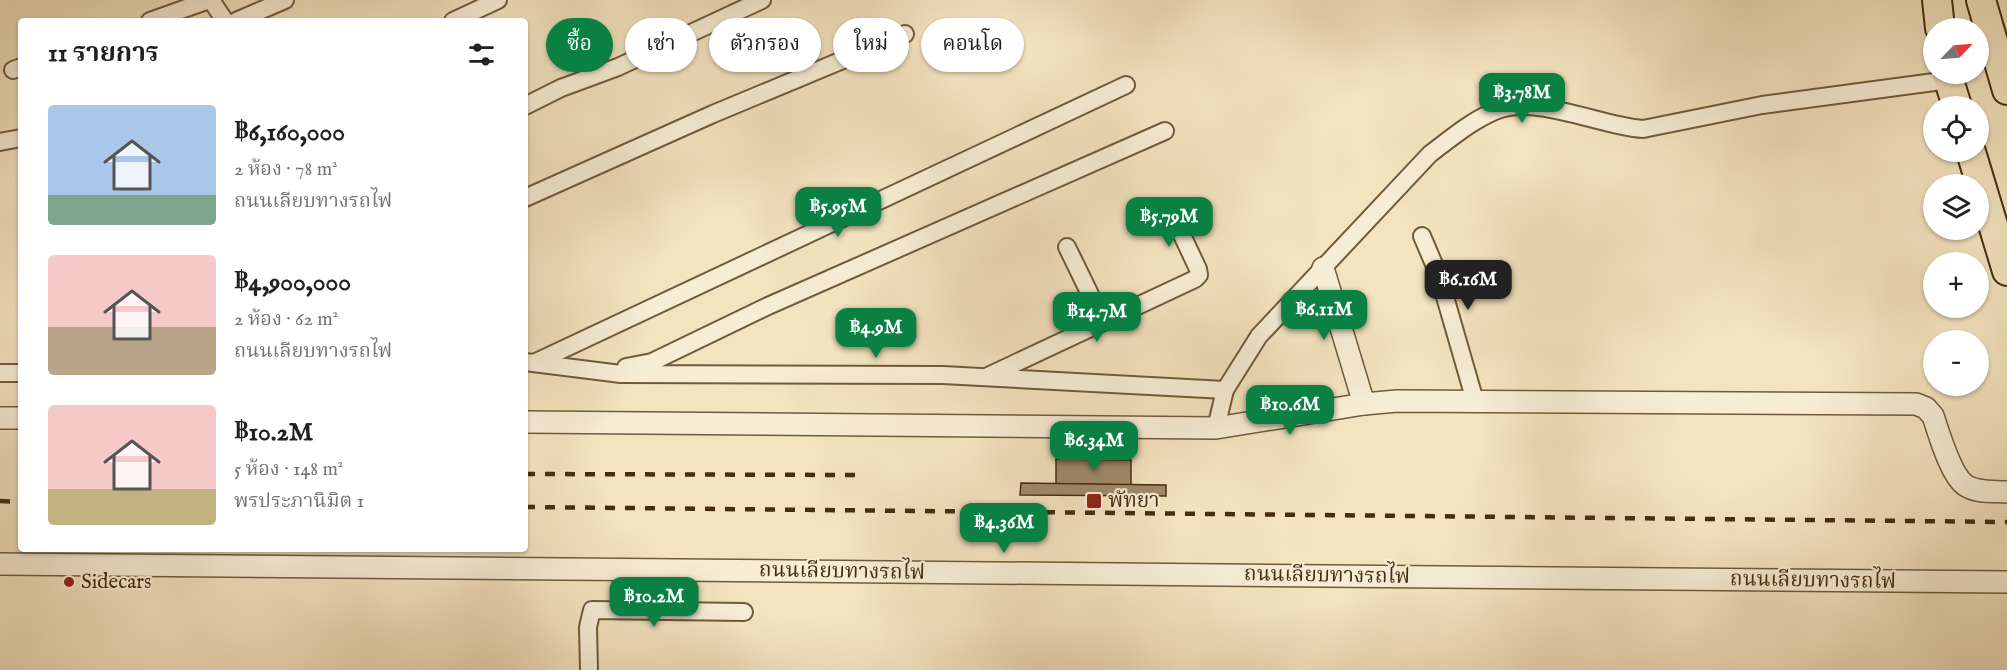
<!DOCTYPE html>
<html lang="th">
<head>
<meta charset="utf-8">
<style>
  :root { --surface:#fff; --page:#f6f6f6; --text:#202124; --muted:#757577; --accent:#0b8043 }
  body { margin:0; font-family:"IM FELL English","Noto Serif Thai",serif; background:var(--page); color:var(--text); height:100vh; display:flex; flex-direction:column; font-size:22px; white-space:nowrap }
  * { box-sizing:border-box; margin:0 }
  p { font-size:20px; color:var(--muted) }
  .icon { flex:none; width:33px; height:33px; fill:none; stroke:currentColor; stroke-width:2; stroke-linecap:round; stroke-linejoin:round }
  .map { position:relative; flex:1; overflow:hidden }
  .sheet { position:absolute; left:18px; top:18px; width:510px; height:534px; display:flex; flex-direction:column; background:var(--surface); border-radius:6px; box-shadow:0 2px 4px #0004 }
  .sheet>* { flex:none }
  .banner { position:absolute; left:546px; top:18px; width:570px; height:54px; display:flex; gap:12px }
  .needle { width:39px; rotate:65deg }
  .fabs { position:absolute; left:1923px; top:18px; display:grid; gap:12px }
  .fabs a { display:grid; place-items:center; width:66px; height:66px; border-radius:50%; background:var(--surface); box-shadow:0 2px 4px #0004; font-size:30px }
  .price { position:absolute; translate:-50% -51px; padding:0 14px; border-radius:12px; background:var(--accent); color:#fff; font-size:20px; line-height:39px; filter:drop-shadow(0 2px 3px #0008) }
  .price::after { content:''; position:absolute; left:50%; top:36px; width:18px; height:14px; margin-left:-9px; background:inherit; clip-path:polygon(0 0,100% 0,50% 100%) }
  .price.current { background:#222; color:#fff }
  ul { padding:0; list-style:none }
  li { display:flex; align-items:center; gap:18px; height:150px; padding:0 30px }
  li span { display:grid; place-items:center; flex:none; width:168px; height:120px; border-radius:6px; color:#555 }
  li>.icon { margin-inline-start:auto }
  span .icon { width:72px; height:72px; fill:#fffc; stroke-width:1 }
  li b { font-size:26px }
  h2 { display:flex; justify-content:space-between; align-items:center; height:72px; padding:0 30px; font-size:26px }
  .pill { padding:0 21px; border-radius:27px; background:var(--surface); box-shadow:0 2px 4px #0004; font-size:21px; line-height:54px }
  .pill.current { background:var(--accent); color:#fff }
  .map>svg:first-child { display:block }
  .building { fill:#a08b6b; stroke:#462c0f; stroke-width:1.5 }
  .lines { fill:none; stroke-linecap:round; stroke-linejoin:round }
  .minor-casing { stroke:#715a3b; stroke-width:20 }
  .tertiary-casing { stroke:#715a3b; stroke-width:24 }
  .trunk-casing { stroke:#462c0f; stroke-width:32 }
  .minor { stroke:#f7edd5; stroke-width:16 }
  .tertiary { stroke:#f7edd5; stroke-width:21 }
  .trunk { stroke:#f3e3bf; stroke-width:28 }
  .rail { stroke:#462c0f; stroke-width:4.5; stroke-dasharray:10 10; stroke-linecap:butt }
  .poi-dot { fill:#8f2418; stroke:#f7edd5; stroke-width:2 }
  .labels { text-anchor:middle; dominant-baseline:central; stroke-width:4.5; stroke-linejoin:round; paint-order:stroke }
  .poi-label { font-size:21px; fill:#462c0f; stroke:#f7edd5; text-anchor:start }
  .street-label { font-size:21px; fill:#462c0f; stroke:#f7edd5 }
</style>
</head>
<body>
<div class="map">
<svg width="2007" height="670" viewBox="0 0 2007 670">
  <rect width="100%" height="100%" fill="#f3e3bf"/>
  <filter id="stains"><feTurbulence type="fractalNoise" baseFrequency=".00333" numOctaves="4"/><feColorMatrix values="0 0 0 0 .2 0 0 0 0 .09 0 0 0 0 .02 0 0 0 .5 -.17"/></filter>
  <radialGradient id="worn" r=".72"><stop offset=".6" stop-color="#630" stop-opacity="0"/><stop offset="1" stop-color="#630" stop-opacity=".3"/></radialGradient>
  <!-- building -->
  <g class="building">
    <path d="M 1056,459 L 1131,460 L 1131,485 L 1056,484 Z"/>
    <path d="M 1021,483 L 1166,485 L 1166,496 L 1020,495 Z"/>
  </g>
  <g class="lines">
    <!-- minor casing -->
    <g class="minor-casing">
      <g id="minor">
        <path d="M 211,0 L 225,21"/>
        <path d="M 150,21 L 209,0"/>
        <path d="M 236,21 L 285,0"/>
        <path d="M 453,21 L 498,0"/>
        <path d="M 13,70 L 21,67"/>
        <path d="M 525,106 L 561,88 L 618,67 L 762,0"/>
        <path d="M 0,142 L 21,138"/>
        <path d="M 525,198 L 713,114 L 905,34"/>
        <path d="M 1422,236 L 1439,276 L 1475,401"/>
        <path d="M 1067,247 L 1103,321"/>
        <path d="M 525,362 L 621,374 L 943,375 L 1225,390"/>
        <path d="M 536,362 L 1126,85"/>
        <path d="M 626,367 L 652,362 L 768,306 L 1165,131"/>
        <path d="M 0,373 L 21,373"/>
        <path d="M 988,376 L 1195,279 L 1199,275 L 1198,269 L 1174,218"/>
        <path d="M 1216,428 L 1225,390 L 1259,336 L 1430,154 C 1450,139 1471,121 1495,111 C 1537,94 1599,126 1643,129 L 1762,105 L 1949,80"/>
        <path d="M 589,670 L 588,627 L 592,610 L 744,612"/>
      </g>
    </g>
    <!-- tertiary casing -->
    <g class="tertiary-casing">
      <g id="tertiary">
        <path d="M 1323,268 L 1364,404"/>
        <path d="M 0,418 L 21,418"/>
        <path d="M 525,422 L 1216,428 L 1364,404 L 1397,401 L 1916,404 L 1926,408 L 1933,416 C 1939,433 1950,474 1965,485 C 1976,493 1994,491 2007,492"/>
        <path d="M 0,564 L 2007,582"/>
      </g>
    </g>
    <!-- trunk casing -->
    <g class="trunk-casing">
      <g id="trunk">
        <path d="M 1937,0 L 1940,28"/>
        <path d="M 1981,0 L 2007,90"/>
        <path d="M 1947,74 L 1957,106"/>
        <path d="M 1971,152 L 2007,271"/>
      </g>
    </g>
    <!-- minor -->
    <use href="#minor" class="minor"/>
    <!-- tertiary -->
    <use href="#tertiary" class="tertiary"/>
    <!-- trunk -->
    <use href="#trunk" class="trunk"/>
    <!-- rail -->
    <g class="rail">
      <path d="M 525,474 L 855,475"/>
      <path d="M 0,501 L 21,502"/>
      <path d="M 525,507 L 2007,522"/>
    </g>
  </g>
  <!-- markers -->
  <g class="poi-dot">
    <rect x="1086" y="493" width="16" height="16" rx="3"/>
    <circle cx="69" cy="582" r="6"/>
  </g>
  <g class="labels">
    <!-- poi labels -->
    <g class="poi-label">
      <text x="1108" y="501">พัทยา</text>
      <text x="81" y="582">Sidecars</text>
    </g>
    <!-- street labels -->
    <g class="street-label">
      <text transform="translate(842 572) rotate(1)">ถนนเลียบทางรถไฟ</text>
      <text transform="translate(1327 576) rotate(1)">ถนนเลียบทางรถไฟ</text>
      <text transform="translate(1813 581) rotate(1)">ถนนเลียบทางรถไฟ</text>
    </g>
  </g>
  <rect width="100%" height="100%" filter="url(#stains)"/>
  <rect width="100%" height="100%" fill="url(#worn)"/>
</svg>
<div class="fabs">
<a><svg class="needle" viewBox="-14 -14 28 28"><path d="M0-13l5 13h-10z" fill="#e53935"/><path d="M0 13l5-13h-10z" fill="#757577"/></svg></a>
<a><svg class="icon" aria-label="locate" viewBox="0 0 24 24"><circle cx="12" cy="12" r="6"/><path d="M12 2v4M12 18v4M2 12h4M18 12h4"/></svg></a>
<a><svg class="icon" aria-label="layers" viewBox="0 0 24 24"><path d="M12 4l9 5-9 5-9-5zM3 14l9 5 9-5"/></svg></a>
<a>+</a>
<a>−</a>
</div>
<b class="price" style="left:1522px;top:124px">฿3.78M</b>
<b class="price" style="left:838px;top:238px">฿5.95M</b>
<b class="price" style="left:1169px;top:248px">฿5.79M</b>
<b class="price current" style="left:1468px;top:311px">฿6.16M</b>
<b class="price" style="left:1324px;top:341px">฿6.11M</b>
<b class="price" style="left:1097px;top:343px">฿14.7M</b>
<b class="price" style="left:876px;top:359px">฿4.9M</b>
<b class="price" style="left:1290px;top:436px">฿10.6M</b>
<b class="price" style="left:1094px;top:472px">฿6.34M</b>
<b class="price" style="left:1004px;top:554px">฿4.36M</b>
<b class="price" style="left:654px;top:628px">฿10.2M</b>
<div class="banner">
<a class="pill current">ซื้อ</a>
<a class="pill">เช่า</a>
<a class="pill">ตัวกรอง</a>
<a class="pill">ใหม่</a>
<a class="pill">คอนโด</a>
</div>
<section class="sheet">
<h2>11 รายการ<svg class="icon" aria-label="filters" viewBox="0 0 24 24"><path d="M4 7h16M4 17h16"/><circle cx="9" cy="7" r="2"/><circle cx="15" cy="17" r="2"/></svg></h2>
<ul>
<li><span style="background:linear-gradient(#a9c7e8 75%,#7fa58c 0)"><svg class="icon" aria-label="home" viewBox="0 0 24 24"><path d="M3 11l9-7 9 7M6 9v11h12V9"/></svg></span><div><b>฿6,160,000</b><p>2 ห้อง · 78 m²</p><p>ถนนเลียบทางรถไฟ</p></div></li>
<li><span style="background:linear-gradient(#f6c9c9 60%,#b9a48a 0)"><svg class="icon" aria-label="home" viewBox="0 0 24 24"><path d="M3 11l9-7 9 7M6 9v11h12V9"/></svg></span><div><b>฿4,900,000</b><p>2 ห้อง · 62 m²</p><p>ถนนเลียบทางรถไฟ</p></div></li>
<li><span style="background:linear-gradient(#f6c9c9 70%,#c2b280 0)"><svg class="icon" aria-label="home" viewBox="0 0 24 24"><path d="M3 11l9-7 9 7M6 9v11h12V9"/></svg></span><div><b>฿10.2M</b><p>5 ห้อง · 148 m²</p><p>พรประภานิมิต 1</p></div></li>
</ul>
</section>
</div>
</body>
</html>
